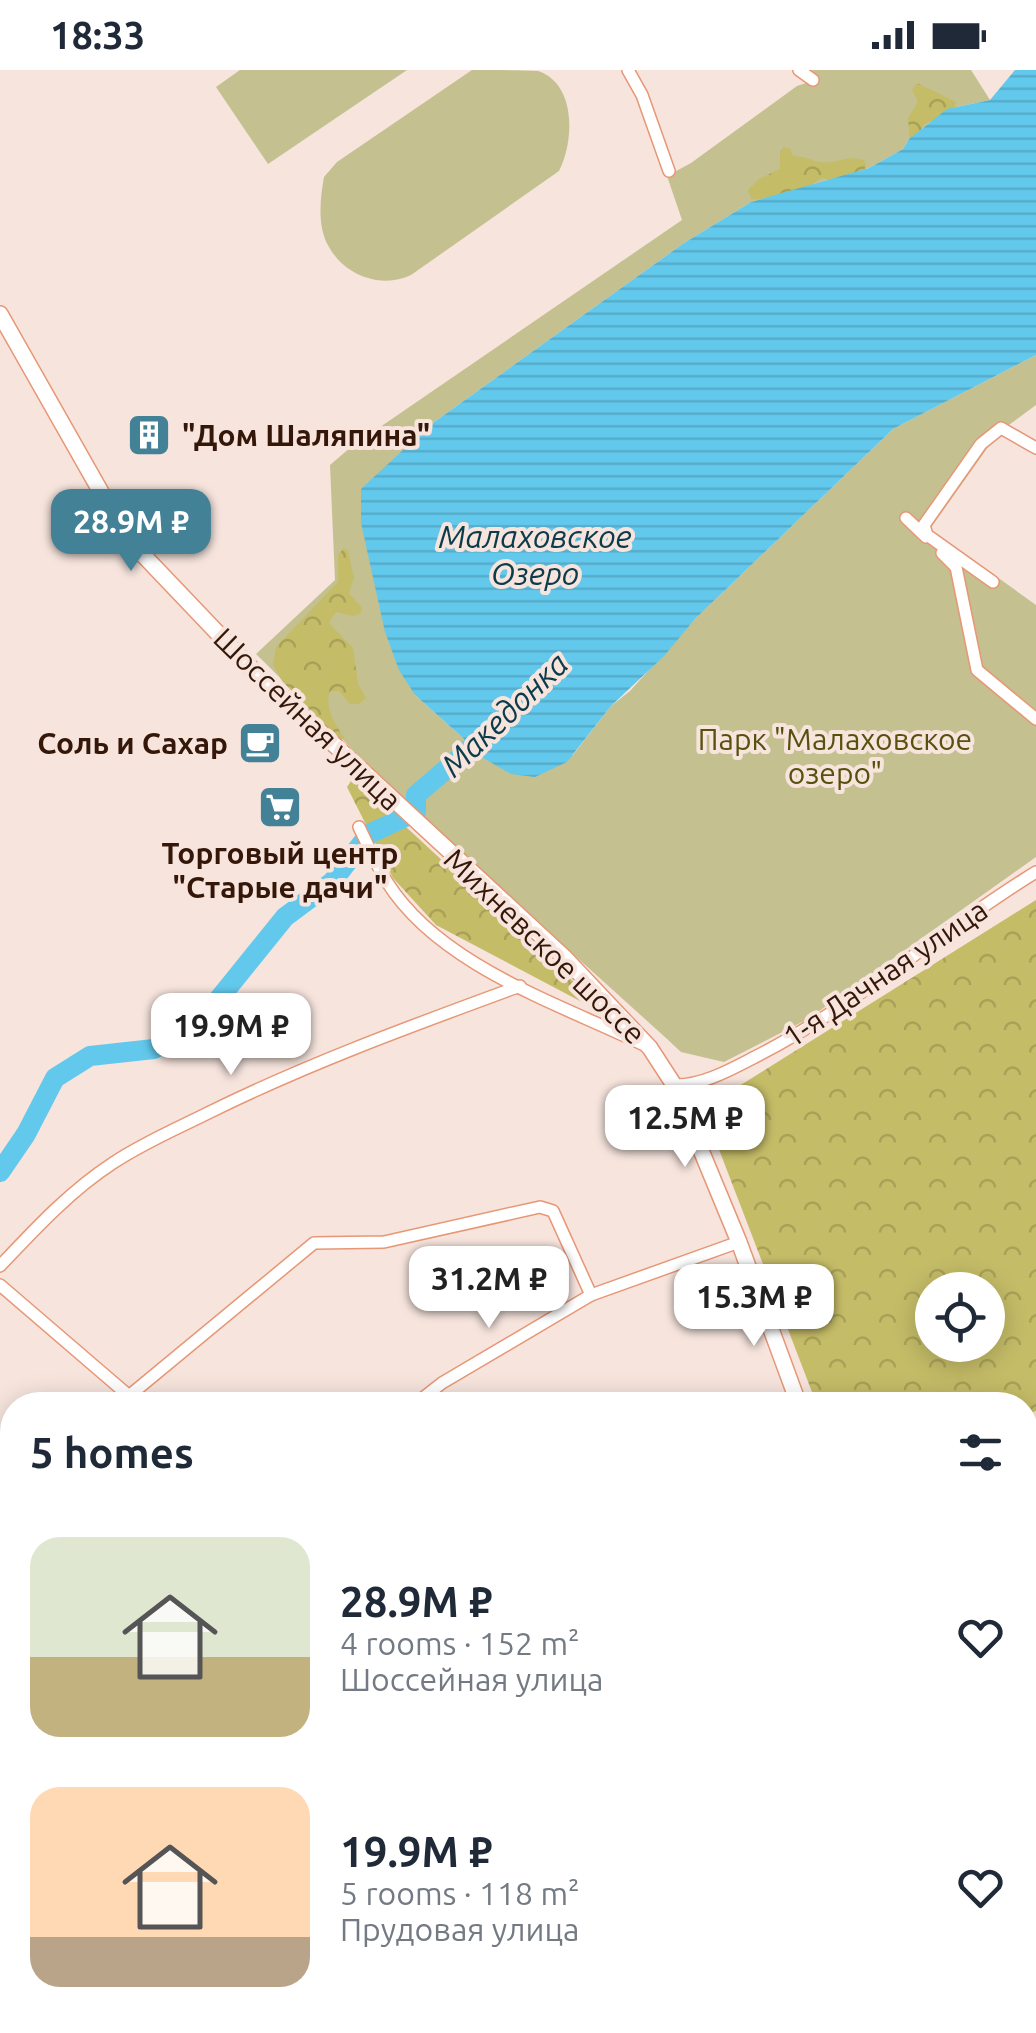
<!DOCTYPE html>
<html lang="en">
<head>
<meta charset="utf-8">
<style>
  :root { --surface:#fff; --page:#f6f6f7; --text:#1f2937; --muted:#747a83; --accent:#438197 }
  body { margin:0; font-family:Ubuntu,sans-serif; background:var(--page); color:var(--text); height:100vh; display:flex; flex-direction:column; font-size:38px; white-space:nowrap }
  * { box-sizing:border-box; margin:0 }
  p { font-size:32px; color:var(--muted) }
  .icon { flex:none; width:55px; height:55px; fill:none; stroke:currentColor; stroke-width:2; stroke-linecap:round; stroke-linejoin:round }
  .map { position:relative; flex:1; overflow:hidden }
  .side { position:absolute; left:0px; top:1322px; width:1038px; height:642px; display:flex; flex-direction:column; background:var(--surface); border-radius:40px 40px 0 0; box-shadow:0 5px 25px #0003 }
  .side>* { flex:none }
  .tools { position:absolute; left:915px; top:1202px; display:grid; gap:20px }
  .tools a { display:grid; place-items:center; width:90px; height:90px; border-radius:50%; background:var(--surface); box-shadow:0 5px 25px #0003; font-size:50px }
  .price { position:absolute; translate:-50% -85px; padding:0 22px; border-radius:20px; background:#fff; color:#222; font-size:32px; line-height:65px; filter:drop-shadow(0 2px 5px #0008) }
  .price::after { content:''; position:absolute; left:50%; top:60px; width:30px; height:22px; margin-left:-15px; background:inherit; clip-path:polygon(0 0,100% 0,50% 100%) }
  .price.selected { background:var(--accent); color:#fff }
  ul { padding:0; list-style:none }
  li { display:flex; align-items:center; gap:30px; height:250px; padding:0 30px }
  li span { display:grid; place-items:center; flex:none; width:280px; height:200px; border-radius:30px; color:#555 }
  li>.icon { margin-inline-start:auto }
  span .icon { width:120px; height:120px; fill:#fffc; stroke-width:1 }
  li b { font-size:42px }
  h2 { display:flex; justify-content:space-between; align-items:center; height:120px; padding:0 30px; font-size:42px }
  .status { display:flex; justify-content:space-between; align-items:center; height:70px; padding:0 50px; background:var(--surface); direction:ltr }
  .status svg { height:28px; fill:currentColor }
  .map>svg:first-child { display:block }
  .green { fill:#c4c08f }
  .forest { fill:url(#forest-crowns); fill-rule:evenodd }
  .water { fill:url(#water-rules) }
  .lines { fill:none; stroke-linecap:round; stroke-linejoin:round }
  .river { stroke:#62c9ed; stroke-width:20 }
  .minor-casing { stroke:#e79775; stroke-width:14 }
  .major-casing { stroke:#e79775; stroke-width:18 }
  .minor { stroke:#fff; stroke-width:11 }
  .major { stroke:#fff; stroke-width:15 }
  .labels { text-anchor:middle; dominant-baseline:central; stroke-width:8; stroke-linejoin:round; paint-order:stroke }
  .poi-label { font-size:30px; font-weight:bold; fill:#351709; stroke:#f6e4dd; text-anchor:start }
  .street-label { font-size:30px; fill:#351709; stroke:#f6e4dd }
  .park-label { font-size:30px; fill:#57510e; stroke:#f6e4dd }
  .water-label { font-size:32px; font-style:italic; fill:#0c3c4b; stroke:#f6e4dd }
</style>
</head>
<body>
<div class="status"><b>18:33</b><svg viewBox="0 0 49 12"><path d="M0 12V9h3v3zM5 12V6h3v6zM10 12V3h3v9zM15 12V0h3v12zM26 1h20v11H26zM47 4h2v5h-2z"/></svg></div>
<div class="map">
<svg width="1036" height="1963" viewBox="0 0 1036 1963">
  <defs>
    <pattern id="forest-crowns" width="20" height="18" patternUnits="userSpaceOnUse" patternTransform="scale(2.5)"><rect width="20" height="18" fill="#c4bc67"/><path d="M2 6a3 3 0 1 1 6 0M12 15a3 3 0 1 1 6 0" fill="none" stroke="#a9a158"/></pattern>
    <pattern id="water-rules" width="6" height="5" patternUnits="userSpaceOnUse" patternTransform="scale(2.5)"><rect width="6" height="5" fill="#62c9ed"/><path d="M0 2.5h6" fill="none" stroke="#56acca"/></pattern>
  </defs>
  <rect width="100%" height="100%" fill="#f6e4dd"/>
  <!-- green -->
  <g class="green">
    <path d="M 240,0 L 407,0 L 268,94 L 216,17 Z"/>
    <path d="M 472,0 C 492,0 519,0 538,1 C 577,14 574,72 559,101 L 411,205 C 382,219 345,206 329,177 C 317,157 320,129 324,107 L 337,92 Z"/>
    <path d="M 807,0 L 971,0 L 990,30 L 947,39 L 909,69 L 903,79 L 869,98 L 751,132 L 684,173 L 430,355 L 426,362 L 415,625 L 463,668 L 471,681 L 573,685 L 611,636 L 630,621 L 695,549 L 893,359 L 1036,285 L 1036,335 L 998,363 L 930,459 L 1036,535 L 1036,787 L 808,949 L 724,992 L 681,982 L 666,968 L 416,742 L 256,584 L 335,510 L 330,395 L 351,377 L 682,150 L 667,106 L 691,93 L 797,16 L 812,11 Z"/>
  </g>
  <!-- forest -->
  <g class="forest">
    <path d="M 917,13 L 956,32 L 953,44 L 924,54 L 917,71 L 910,74 L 908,48 L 918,32 L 912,20 Z"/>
    <path d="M 784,77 L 790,79 L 793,86 C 804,86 810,90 820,92 C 837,95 844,84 864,90 L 866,95 L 864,101 L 838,112 L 822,108 L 801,122 C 786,119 769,132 751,129 L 748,120 L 759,109 L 780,99 L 780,83 Z"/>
    <path d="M 344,478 L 348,481 L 354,507 L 349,523 L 362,538 L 361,543 L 353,546 L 336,542 L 329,553 L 353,578 L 358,614 L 366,628 L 359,634 L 350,634 L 339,621 L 330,621 C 324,638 335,653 344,668 L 340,671 L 282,611 L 273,595 L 276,577 L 338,512 L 338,485 Z"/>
    <path d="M 353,708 L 614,949 L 436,855 L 393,808 L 347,717 Z"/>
    <path d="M 1036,830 L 1036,1341 L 1025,1344 L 1025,1335 L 817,1335 L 710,1056 L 728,1023 ZM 932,1220 L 988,1220 L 988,1275 L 932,1275 Z"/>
  </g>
  <!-- water -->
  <path class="water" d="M 1015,0 L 1036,0 L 1036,285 L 893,359 L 695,549 L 664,586 L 611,636 L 567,692 L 535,707 L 511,704 L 471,681 L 463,668 L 415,625 L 399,600 L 385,562 L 361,453 L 361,419 L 430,355 L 684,173 L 751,132 L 869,98 L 903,79 L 909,69 L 947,39 L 990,30 Z"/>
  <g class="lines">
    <!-- river -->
    <path class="river" d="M 0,1102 L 26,1064 L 55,1008 L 90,986 L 154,979 L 197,956 L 285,847 L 332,812 L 369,764 L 416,742 L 416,725 L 491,661"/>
    <!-- minor casing -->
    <g class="minor-casing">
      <g id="minor">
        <path d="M 628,0 L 642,25 L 669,101"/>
        <path d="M 799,0 L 813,10"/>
        <path d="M 906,448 L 926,467"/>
        <path d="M 942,483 L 956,497 L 977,600 L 1036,649"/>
        <path d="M 993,512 L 927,465 L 924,455 L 981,374 L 1001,358 L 1036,378"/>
        <path d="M 359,757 C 368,775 376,795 387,812 C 439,895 557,933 642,974"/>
        <path d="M 674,1015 C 701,1016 730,1000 753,988 C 854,937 940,861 1036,802"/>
        <path d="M 0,1196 C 35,1159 70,1121 113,1093 C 143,1073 176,1059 208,1043 C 309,993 414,955 520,916"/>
        <path d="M 0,1215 L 128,1325"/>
        <path d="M 118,1335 L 314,1173 L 384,1172 L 540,1137 L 553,1141 L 591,1225"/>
        <path d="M 414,1335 L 442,1313 L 591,1225 L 739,1172"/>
        <path d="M 0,1430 L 12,1420"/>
        <path d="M 0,1498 L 12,1512"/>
        <path d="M 0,1665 L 12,1654"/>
        <path d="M 0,1883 L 12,1880"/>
        <path d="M 62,1952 L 64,1963"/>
        <path d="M 186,1952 L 189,1963"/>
      </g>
    </g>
    <!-- major casing -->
    <g class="major-casing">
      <g id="major">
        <path d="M 0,244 L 127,468 L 249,596 L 564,887 L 650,978 L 674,1015 L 739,1172 L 799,1335"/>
        <path d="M 1025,1952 L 1028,1963"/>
      </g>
    </g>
    <!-- minor -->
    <use href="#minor" class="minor"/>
    <!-- major -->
    <use href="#major" class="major"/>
  </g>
  <!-- icons -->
  <defs>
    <g id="building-square" transform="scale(2.25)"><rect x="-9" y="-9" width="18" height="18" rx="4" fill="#438197" stroke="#f6e4dd"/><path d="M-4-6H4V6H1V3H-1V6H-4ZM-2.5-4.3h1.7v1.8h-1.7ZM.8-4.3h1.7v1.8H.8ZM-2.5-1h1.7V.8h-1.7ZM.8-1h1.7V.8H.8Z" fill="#fff"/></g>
    <g id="cafe-square" transform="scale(2.25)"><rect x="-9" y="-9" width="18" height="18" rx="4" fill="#438197" stroke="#f6e4dd"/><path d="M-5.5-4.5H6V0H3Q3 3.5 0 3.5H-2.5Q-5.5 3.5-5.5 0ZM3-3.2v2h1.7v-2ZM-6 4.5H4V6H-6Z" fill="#fff"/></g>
    <g id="supermarket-square" transform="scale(2.25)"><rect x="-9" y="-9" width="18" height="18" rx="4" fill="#438197" stroke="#f6e4dd"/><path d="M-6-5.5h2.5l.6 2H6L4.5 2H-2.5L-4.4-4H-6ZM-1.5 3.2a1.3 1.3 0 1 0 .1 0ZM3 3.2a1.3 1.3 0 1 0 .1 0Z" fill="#fff"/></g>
  </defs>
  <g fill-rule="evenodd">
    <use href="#building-square" x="149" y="365"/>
    <use href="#cafe-square" x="260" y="673"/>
    <use href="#supermarket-square" x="280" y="737"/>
  </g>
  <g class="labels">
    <!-- poi labels -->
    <g class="poi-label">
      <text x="182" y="365">"Дом Шаляпина"</text>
      <text x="228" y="673" text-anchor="end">Соль и Сахар</text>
      <text x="280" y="783" text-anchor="middle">Торговый центр<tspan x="280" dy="34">"Старые дачи"</tspan></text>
    </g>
    <!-- street labels -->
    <g class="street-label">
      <text transform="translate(308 649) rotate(44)">Шоссейная улица</text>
      <text transform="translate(545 876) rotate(44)">Михневское шоссе</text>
      <text transform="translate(885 903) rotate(-34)">1-я Дачная улица</text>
    </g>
    <!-- park labels -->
    <g class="park-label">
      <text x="835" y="669">Парк "Малаховское<tspan x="835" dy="34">озеро"</tspan></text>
    </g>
    <!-- water labels -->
    <g class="water-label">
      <text x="535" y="466">Малаховское<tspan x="535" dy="37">Озеро</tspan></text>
      <text transform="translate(504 644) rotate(-44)">Македонка</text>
    </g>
  </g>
</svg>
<div class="tools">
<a><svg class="icon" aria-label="locate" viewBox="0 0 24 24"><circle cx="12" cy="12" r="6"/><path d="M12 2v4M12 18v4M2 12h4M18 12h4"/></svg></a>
</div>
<b class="price selected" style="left:131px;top:504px">28.9M ₽</b>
<b class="price" style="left:231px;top:1008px">19.9M ₽</b>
<b class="price" style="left:685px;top:1100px">12.5M ₽</b>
<b class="price" style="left:489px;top:1261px">31.2M ₽</b>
<b class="price" style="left:754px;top:1279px">15.3M ₽</b>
<section class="side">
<h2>5 homes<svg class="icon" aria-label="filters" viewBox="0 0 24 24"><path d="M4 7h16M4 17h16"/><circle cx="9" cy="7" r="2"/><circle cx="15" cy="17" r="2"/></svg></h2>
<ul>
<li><span style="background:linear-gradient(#dfe7d0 60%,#c2b280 0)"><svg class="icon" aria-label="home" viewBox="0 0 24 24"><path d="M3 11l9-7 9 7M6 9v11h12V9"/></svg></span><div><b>28.9M ₽</b><p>4 rooms · 152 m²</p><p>Шоссейная улица</p></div><svg class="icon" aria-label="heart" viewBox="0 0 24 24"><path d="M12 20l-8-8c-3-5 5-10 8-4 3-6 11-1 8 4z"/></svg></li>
<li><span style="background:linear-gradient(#ffd9b3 75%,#b9a48a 0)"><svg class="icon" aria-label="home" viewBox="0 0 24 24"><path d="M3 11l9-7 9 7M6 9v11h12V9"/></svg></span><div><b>19.9M ₽</b><p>5 rooms · 118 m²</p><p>Прудовая улица</p></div><svg class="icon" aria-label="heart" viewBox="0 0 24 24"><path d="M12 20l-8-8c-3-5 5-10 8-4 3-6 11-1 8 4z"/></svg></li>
</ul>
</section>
</div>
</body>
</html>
